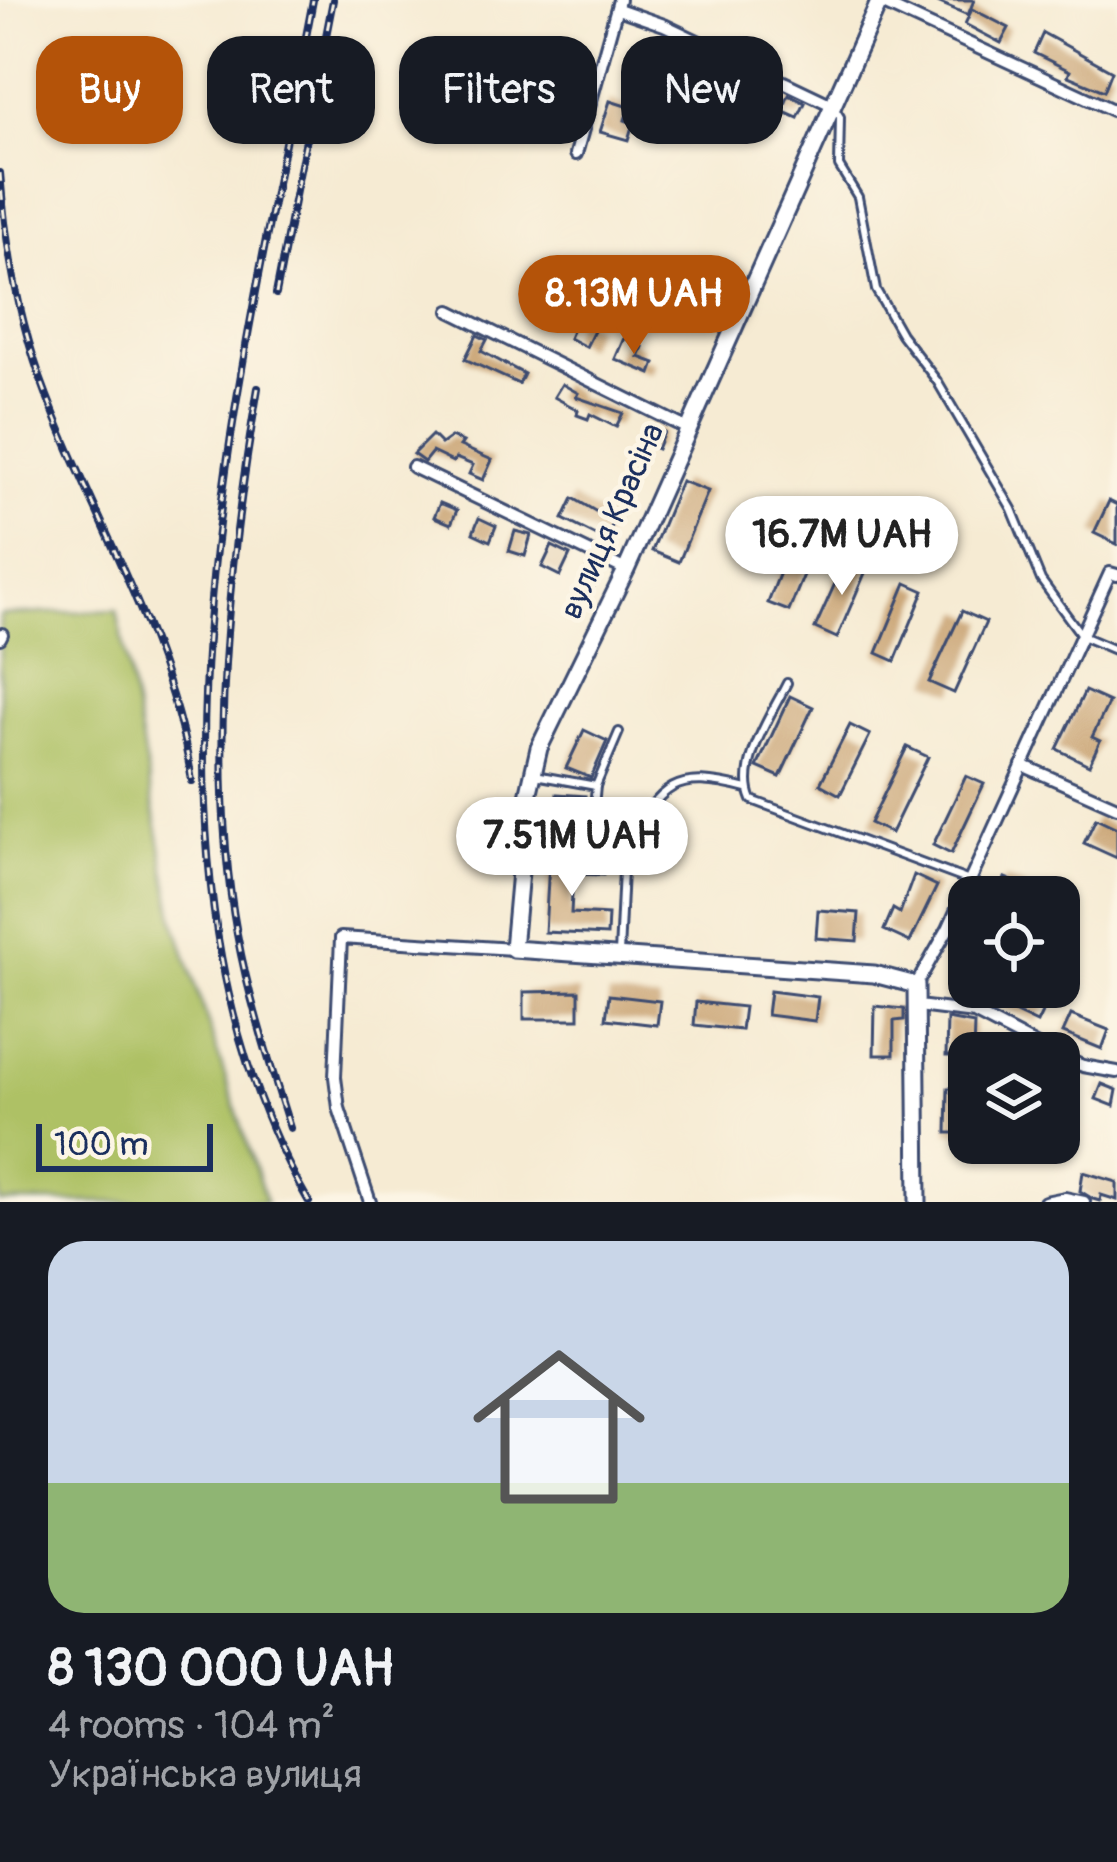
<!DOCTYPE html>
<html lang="en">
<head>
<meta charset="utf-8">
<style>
  :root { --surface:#171b24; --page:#242831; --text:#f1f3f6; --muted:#9ea1a6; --line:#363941; --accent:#b45309 }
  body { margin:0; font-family:Pangolin,sans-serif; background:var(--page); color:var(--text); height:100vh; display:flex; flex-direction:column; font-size:45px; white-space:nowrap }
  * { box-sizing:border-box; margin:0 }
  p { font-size:39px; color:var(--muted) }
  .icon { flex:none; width:66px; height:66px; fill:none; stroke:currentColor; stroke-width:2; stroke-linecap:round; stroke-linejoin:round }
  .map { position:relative; height:1202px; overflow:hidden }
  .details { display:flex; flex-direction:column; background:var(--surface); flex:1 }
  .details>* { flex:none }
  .hud { position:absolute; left:36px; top:36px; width:1047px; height:108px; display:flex; gap:24px }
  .buttons { position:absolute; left:948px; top:876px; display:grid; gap:24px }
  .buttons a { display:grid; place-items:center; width:132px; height:132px; border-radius:24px; background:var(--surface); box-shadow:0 3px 9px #0004; font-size:60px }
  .scale { position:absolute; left:36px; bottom:30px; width:177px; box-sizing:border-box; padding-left:12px; border:6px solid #1b2f5e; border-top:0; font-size:33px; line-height:42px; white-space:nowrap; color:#1b2f5e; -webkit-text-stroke:9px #fcf5e5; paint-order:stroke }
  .price { position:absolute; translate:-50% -102px; padding:0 27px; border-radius:42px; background:#fff; color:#222; font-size:39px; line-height:78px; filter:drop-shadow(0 3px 6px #0008) }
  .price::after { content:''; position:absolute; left:50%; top:72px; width:36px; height:27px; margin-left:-18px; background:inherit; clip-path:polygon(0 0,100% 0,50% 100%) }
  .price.active { background:var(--accent); color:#fff }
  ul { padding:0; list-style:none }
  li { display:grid; align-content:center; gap:24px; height:636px; padding:0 48px }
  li+li { border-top:3px solid var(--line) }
  li span { display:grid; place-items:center; height:372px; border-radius:36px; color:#555 }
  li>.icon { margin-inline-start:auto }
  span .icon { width:216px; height:216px; fill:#fffc; stroke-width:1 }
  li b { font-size:51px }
  .chip { padding:0 42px; border-radius:36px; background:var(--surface); box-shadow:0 3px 9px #0004; font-size:42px; line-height:108px }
  .chip.active { background:var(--accent); color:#fff }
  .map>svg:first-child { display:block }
  .green { fill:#aec165; stroke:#647862; stroke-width:3 }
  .building { fill:#cca87a }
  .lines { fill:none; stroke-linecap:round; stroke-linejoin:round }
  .lane-casing { stroke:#3c4b70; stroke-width:12 }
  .street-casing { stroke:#3c4b70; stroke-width:16 }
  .secondary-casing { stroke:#3c4b70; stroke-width:21 }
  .lane { stroke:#fff; stroke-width:6 }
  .street { stroke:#fff; stroke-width:10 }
  .secondary { stroke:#fff; stroke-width:15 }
  .rail-casing { stroke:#1b2f5e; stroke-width:8 }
  .rail { stroke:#fcf5e5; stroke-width:3; stroke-dasharray:9; stroke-linecap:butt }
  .labels { text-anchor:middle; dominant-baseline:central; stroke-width:9; stroke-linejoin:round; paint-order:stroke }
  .street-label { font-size:33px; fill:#1b2f5e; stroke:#fcf5e5 }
</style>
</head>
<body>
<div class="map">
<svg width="1117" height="1202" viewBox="0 0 1117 1202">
  <rect width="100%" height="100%" fill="#fcf5e5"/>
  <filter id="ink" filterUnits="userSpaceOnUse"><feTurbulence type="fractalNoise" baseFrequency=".00833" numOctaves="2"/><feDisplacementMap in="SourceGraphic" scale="24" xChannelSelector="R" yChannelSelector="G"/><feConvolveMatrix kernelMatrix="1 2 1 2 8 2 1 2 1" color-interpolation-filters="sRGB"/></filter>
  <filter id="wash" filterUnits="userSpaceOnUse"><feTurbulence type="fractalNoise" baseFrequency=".004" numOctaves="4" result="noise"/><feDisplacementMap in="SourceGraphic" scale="48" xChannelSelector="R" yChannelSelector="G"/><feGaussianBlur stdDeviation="2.7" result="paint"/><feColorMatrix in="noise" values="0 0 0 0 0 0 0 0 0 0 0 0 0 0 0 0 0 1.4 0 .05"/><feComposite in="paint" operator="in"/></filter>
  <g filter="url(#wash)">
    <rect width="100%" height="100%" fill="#f6ebd3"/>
    <!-- green -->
    <path class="green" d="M 117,610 L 175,922 L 266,1202 L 0,1202 L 0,615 Z"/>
    <g id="blocks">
      <!-- building -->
      <g class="building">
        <path d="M 933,0 L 974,0 L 968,15 Z"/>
        <path d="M 972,9 L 1009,28 L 1001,43 L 965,24 Z"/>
        <path d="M 1043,33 L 1112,71 L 1104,91 L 1068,76 L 1070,71 L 1034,53 Z"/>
        <path d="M 712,59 L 771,87 L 761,108 L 734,95 L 738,88 L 705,71 Z"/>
        <path d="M 789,95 L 805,103 L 798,118 L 782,111 Z"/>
        <path d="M 610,101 L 629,107 L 625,120 L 633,123 L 628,140 L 600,132 Z"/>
        <path d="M 549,105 L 576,114 L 569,136 L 547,129 Z"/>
        <path d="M 578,318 L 596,327 L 586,347 L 569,338 Z"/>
        <path d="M 477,335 L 487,340 L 481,351 L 524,374 L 519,384 L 465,359 Z"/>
        <path d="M 624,338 L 643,347 L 639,357 L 655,363 L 651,374 L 615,359 Z"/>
        <path d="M 562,384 L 578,393 L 576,397 L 623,413 L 616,427 L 590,414 L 588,419 L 577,415 L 578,410 L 554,397 Z"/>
        <path d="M 649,425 L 664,432 L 657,449 L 641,442 Z"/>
        <path d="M 432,435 L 441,444 L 451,437 L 463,442 L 460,446 L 492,460 L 483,480 L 469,474 L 473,465 L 456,458 L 453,462 L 432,452 L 424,462 L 413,454 Z"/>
        <path d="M 681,481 L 708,491 L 679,562 L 652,551 Z"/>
        <path d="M 573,498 L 614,522 L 605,540 L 563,519 Z"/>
        <path d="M 1109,501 L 1117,505 L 1117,544 L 1094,533 Z"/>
        <path d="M 440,503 L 457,510 L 451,524 L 434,517 Z"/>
        <path d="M 479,518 L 496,526 L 490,541 L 473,533 Z"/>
        <path d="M 515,531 L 531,535 L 525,556 L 509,551 Z"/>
        <path d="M 795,534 L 817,543 L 789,611 L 768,603 Z"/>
        <path d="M 552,546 L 570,555 L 560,576 L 542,567 Z"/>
        <path d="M 847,557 L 868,566 L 837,638 L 815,628 Z"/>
        <path d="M 587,569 L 599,576 L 590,593 L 578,587 Z"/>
        <path d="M 906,583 L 924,591 L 895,661 L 877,653 Z"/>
        <path d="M 962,611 L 986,622 L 954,693 L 929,682 Z"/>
        <path d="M 1085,691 L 1109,702 L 1092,737 L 1100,741 L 1089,765 L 1057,749 Z"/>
        <path d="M 790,696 L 813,707 L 780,777 L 757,767 Z"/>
        <path d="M 850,725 L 870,735 L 840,795 L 820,784 Z"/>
        <path d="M 584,730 L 607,741 L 591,778 L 566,768 Z"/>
        <path d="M 907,747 L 928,757 L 891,833 L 870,823 Z"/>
        <path d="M 966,776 L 984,784 L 951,854 L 933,845 Z"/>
        <path d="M 557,794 L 585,796 L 582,838 L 554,836 Z"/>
        <path d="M 1096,818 L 1117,828 L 1117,858 L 1084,843 Z"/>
        <path d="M 587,854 L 604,855 L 603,875 L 573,874 L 571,913 L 608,915 L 607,935 L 545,932 L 549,862 L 587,864 Z"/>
        <path d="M 914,875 L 937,886 L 910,942 L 884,930 L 893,909 L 900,913 Z"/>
        <path d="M 1005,878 L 1027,887 L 1023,897 L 997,897 Z"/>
        <path d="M 818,910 L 859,913 L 857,941 L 816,938 Z"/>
        <path d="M 1006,987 L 1032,987 L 1050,996 L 1037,1023 L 997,1004 Z"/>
        <path d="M 579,991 L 579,1019 L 524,1019 L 524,992 Z"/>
        <path d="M 770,991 L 818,997 L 815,1021 L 767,1015 Z"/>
        <path d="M 609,995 L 660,1001 L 657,1025 L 606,1019 Z"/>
        <path d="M 696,1002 L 744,1007 L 741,1030 L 694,1025 Z"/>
        <path d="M 875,1006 L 904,1009 L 904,1020 L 894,1021 L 894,1055 L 874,1055 Z"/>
        <path d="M 1071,1015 L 1109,1030 L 1102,1049 L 1063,1033 Z"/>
        <path d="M 947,1019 L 974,1024 L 973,1053 L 969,1056 L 946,1056 Z"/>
        <path d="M 1102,1084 L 1117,1090 L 1114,1106 L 1096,1099 Z"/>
        <path d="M 948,1088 L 969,1088 L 969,1133 L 947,1133 Z"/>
        <path d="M 1083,1172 L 1117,1182 L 1117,1200 L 1101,1195 L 1100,1201 L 1093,1199 L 1080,1191 Z"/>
      </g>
    </g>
  </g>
  <g filter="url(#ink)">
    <use href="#blocks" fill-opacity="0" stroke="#3c4b70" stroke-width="3"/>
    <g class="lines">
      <!-- lane casing -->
      <g class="lane-casing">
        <g id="lane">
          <path d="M 835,109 L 840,117 L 839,166 L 858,197 L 876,290 L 901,334 L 937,381 L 1012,509 L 1041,580 L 1082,636 L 1117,651"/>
          <path d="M 787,683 C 772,714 736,765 752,800 L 967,880"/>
          <path d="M 535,775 L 596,786 L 590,847"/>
          <path d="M 596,786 L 619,732"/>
          <path d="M 526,843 L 624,849 L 619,954"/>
          <path d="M 624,849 C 662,787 670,769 747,789"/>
        </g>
      </g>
      <!-- street casing -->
      <g class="street-casing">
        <g id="street">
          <path d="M 877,1 L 1117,112"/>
          <path d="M 618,9 L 664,25 L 832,105"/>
          <path d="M 576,154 L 619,0"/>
          <path d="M 450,311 L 686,428"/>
          <path d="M 413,467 L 626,570"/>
          <path d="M 0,638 L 2,634"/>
          <path d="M 1022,765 L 1117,807"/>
          <path d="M 916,985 L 948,929 L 1110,573 L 1117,575"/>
          <path d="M 918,1006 L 974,1013 L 1051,1053"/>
          <path d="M 1059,1056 L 1083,1066 L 1117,1072"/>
          <path d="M 370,1202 L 339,1108 L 335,1077 L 341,938 L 513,949"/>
          <path d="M 1045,1202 L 1065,1198 L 1084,1202"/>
        </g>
      </g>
      <!-- secondary casing -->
      <g class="secondary-casing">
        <path id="secondary" d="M 880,0 L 626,570 L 539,748 L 526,805 L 513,949 L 874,974 L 916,985 L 918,1202"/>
      </g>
      <!-- lane -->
      <use href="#lane" class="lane"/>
      <!-- street -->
      <use href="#street" class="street"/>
      <!-- secondary -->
      <use href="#secondary" class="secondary"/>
      <!-- rail casing -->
      <g class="rail-casing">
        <g id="rail">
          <path d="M 0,173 C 6,250 19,324 47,396 C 96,524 171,644 192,781"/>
          <path d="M 276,294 L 333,0"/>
          <path d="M 258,388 C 229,557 206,765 237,934 C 249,1000 270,1064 290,1128"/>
          <path d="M 309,1202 C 108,859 245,365 313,0"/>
        </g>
      </g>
      <!-- rail -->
      <use href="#rail" class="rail"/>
    </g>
  </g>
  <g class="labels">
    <!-- street labels -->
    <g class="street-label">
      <text transform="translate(612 521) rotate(-66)">вулиця Красіна</text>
    </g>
  </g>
</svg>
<div class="buttons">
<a><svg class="icon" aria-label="locate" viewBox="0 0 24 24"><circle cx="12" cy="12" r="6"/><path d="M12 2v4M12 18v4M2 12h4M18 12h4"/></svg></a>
<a><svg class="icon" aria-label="layers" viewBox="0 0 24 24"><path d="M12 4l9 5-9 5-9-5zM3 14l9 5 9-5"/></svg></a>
</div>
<div class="scale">100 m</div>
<b class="price active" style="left:634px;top:357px">8.13M UAH</b>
<b class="price" style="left:842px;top:598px">16.7M UAH</b>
<b class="price" style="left:572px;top:899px">7.51M UAH</b>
<div class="hud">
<a class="chip active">Buy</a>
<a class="chip">Rent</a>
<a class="chip">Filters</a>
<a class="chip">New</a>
</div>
</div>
<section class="details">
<ul>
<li><span style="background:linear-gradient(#c9d6e8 65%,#8fb573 0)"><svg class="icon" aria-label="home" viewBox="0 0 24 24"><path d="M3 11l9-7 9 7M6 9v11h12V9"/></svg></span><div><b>8 130 000 UAH</b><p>4 rooms · 104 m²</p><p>Українська вулиця</p></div></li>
</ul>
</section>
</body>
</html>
